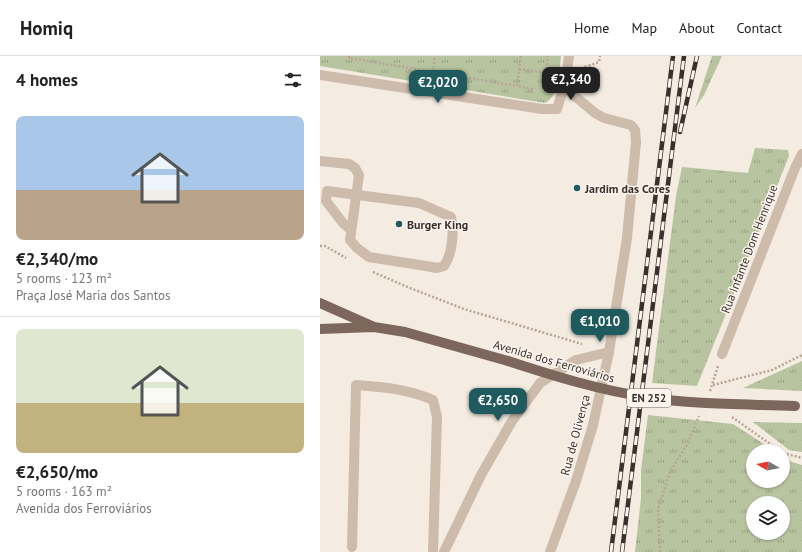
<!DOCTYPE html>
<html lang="en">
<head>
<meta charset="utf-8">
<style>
  :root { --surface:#fff; --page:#f6f6f6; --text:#222; --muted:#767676; --line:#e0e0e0; --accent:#1f5a5e }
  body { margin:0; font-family:"PT Sans",sans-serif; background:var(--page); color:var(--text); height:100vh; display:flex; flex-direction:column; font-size:15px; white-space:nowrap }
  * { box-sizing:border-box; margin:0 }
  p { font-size:13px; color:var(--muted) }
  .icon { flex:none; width:22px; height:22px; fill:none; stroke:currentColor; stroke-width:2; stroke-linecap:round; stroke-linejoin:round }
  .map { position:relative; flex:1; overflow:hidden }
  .drawer { display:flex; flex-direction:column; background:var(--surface); width:320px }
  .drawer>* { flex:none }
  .needle { width:26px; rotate:279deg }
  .tools { position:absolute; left:426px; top:388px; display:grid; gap:8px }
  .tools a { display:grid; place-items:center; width:44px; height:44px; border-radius:50%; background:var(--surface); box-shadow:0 1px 3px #0004; font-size:20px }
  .price { position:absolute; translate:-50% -34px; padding:0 9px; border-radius:8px; background:var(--accent); color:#fff; font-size:13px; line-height:26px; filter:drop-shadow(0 1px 2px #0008) }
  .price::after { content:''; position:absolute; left:50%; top:24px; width:12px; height:9px; margin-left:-6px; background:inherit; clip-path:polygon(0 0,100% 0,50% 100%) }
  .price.current { background:#222; color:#fff }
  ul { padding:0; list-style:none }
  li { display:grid; align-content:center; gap:8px; height:212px; padding:0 16px }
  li+li { border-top:1px solid var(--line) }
  li span { display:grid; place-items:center; height:124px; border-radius:8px; color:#555 }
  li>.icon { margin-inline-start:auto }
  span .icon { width:72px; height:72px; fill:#fffc; stroke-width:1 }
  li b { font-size:17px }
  h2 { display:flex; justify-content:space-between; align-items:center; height:48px; padding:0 16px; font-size:17px }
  header { display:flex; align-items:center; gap:24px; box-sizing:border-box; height:56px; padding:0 20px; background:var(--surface); border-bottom:1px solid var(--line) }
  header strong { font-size:19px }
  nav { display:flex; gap:22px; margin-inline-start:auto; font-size:14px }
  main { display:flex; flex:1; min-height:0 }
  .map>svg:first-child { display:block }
  .grass { fill:url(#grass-tufts); fill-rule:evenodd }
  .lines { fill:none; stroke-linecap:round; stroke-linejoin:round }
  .path { stroke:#b9a596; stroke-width:2.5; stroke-dasharray:2 2; stroke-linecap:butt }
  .service { stroke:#cdbbac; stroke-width:10 }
  .minor { stroke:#cdbbac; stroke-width:10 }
  .primary { stroke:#7d675c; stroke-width:10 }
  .rail-casing { stroke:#3b302b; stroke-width:4.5 }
  .rail { stroke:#fbf5ee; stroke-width:3; stroke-dasharray:9; stroke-linecap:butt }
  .primary-bridge { stroke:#7d675c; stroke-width:10 }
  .poi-dot { fill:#1f5a5e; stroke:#fbf5ee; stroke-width:1.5 }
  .labels { text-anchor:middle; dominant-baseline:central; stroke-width:3; stroke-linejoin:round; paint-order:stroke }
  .shield { fill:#fbf5ee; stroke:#756b66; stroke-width:1 }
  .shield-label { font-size:11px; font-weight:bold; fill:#3b302b }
  .poi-label { font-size:12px; font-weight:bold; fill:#3b302b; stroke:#fbf5ee; text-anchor:start }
  .street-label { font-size:12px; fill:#3b302b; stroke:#fbf5ee }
</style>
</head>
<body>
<header>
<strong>Homiq</strong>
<nav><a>Home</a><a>Map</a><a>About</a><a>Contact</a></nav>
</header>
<main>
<section class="drawer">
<h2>4 homes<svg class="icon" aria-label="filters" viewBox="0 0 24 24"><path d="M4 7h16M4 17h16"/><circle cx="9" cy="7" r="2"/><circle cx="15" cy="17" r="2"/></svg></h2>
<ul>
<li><span style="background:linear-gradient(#a9c7e8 60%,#b9a48a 0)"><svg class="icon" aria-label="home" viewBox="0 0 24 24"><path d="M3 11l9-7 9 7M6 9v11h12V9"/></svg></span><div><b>€2,340/mo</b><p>5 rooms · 123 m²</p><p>Praça José Maria dos Santos</p></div></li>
<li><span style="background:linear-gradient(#dfe7d0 60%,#c2b280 0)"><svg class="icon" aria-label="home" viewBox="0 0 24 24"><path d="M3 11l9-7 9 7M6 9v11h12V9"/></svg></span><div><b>€2,650/mo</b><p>5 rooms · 163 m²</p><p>Avenida dos Ferroviários</p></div></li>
</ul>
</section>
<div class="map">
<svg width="482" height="496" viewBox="0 0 482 496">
  <defs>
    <pattern id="grass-tufts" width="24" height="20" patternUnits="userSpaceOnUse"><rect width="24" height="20" fill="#b8c4a0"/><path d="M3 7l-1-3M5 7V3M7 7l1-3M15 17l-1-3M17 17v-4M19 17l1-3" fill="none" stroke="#97a083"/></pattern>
  </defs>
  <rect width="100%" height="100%" fill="#f4ebe1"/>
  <!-- grass -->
  <g class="grass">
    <path d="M 0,0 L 241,0 C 239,16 241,38 225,47 L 0,10 Z"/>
    <path d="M 392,0 L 402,0 L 384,39 L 375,52 Z"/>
    <path d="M 435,92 L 468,94 L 469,100 L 377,330 L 332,327 L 356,140 L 362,111 L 428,117 Z"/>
    <path d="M 482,305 L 482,335 L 423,332 Z"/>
    <path d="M 328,359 L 413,368 L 455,395 L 433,395 L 433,425 L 463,425 L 463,400 L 472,406 L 482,409 L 482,496 L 315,496 L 321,442 L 321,414 ZM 433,447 L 463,447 L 463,477 L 433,477 Z"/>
    <path d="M 433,366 L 482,367 L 482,396 L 469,394 Z"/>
  </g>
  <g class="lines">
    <!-- path -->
    <g class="path">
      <path d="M 29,0 L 29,2 L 197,30"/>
      <path d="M 201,0 L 197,30 L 212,33 L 211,38"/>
      <path d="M 199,13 L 234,18"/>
      <path d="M 113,16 L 115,0"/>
      <path d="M 226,17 L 228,0"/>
      <path d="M 278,34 L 263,26 L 265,11 L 279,6 L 280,0"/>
      <path d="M 0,190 L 5,190 L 26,202"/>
      <path d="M 53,216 L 90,232 L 144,253 L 262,288"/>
      <path d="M 393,329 L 452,314 L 482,299"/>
      <path d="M 390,335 L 398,310"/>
      <path d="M 412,361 L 460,395"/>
      <path d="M 463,397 L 482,402"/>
      <path d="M 340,496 L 338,453 L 350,416 L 368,387 L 379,360"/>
    </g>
    <!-- service -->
    <path class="service" d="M 0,105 L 29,108 L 35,112 L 39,119 L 30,184 L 37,192 L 49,201 L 106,210 L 117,212 L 124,210 C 133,197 134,176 131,161 L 99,147 L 7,135 L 6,145 L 23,167 L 31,174"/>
    <!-- minor -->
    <g class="minor">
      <path d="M 0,19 L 222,53 L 237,53 L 245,27 L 249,0"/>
      <path d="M 402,298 L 475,112 L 482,98"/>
      <path d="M 32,491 L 36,329 C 63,331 88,333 113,344 L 117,361 L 113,496"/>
      <path d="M 124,496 L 161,419 L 192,365 L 220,327 L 256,304 L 289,296"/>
      <path d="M 230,496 L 256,425 L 273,369 L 289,296 L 307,182 L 316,86 L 315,74 L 311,69 L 284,62 L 275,57 L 244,31"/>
    </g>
    <!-- primary -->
    <g class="primary">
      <path d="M 0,247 L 52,270"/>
      <path d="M 0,273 L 54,271 L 85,276 L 188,305"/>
    </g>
    <!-- rail casing -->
    <g class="rail-casing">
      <g id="rail">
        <path d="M 360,76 L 377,0"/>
        <path d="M 291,496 L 353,0"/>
        <path d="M 302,496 L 364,0"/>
      </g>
    </g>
    <!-- rail -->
    <use href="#rail" class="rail"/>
    <!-- primary-bridge -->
    <path class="primary-bridge" d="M 188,305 C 234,320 279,334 326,341 C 375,349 425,348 475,350"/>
  </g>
  <!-- markers -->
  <g class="poi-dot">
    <circle cx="257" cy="132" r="4"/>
    <circle cx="79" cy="168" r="4"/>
  </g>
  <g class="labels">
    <!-- shield labels -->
    <rect class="shield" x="307" y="333" width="44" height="18" rx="3"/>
    <g class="shield-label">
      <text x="329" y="342">EN 252</text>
    </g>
    <!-- poi labels -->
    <g class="poi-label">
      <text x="265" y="132">Jardim das Cores</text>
      <text x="87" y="168">Burger King</text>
    </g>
    <!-- street labels -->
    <g class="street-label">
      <text transform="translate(429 193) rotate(-69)">Rua Infante Dom Henrique</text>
      <text transform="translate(234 305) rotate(16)">Avenida dos Ferroviários</text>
      <text transform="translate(255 379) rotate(-75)">Rua de Olivença</text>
    </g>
  </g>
</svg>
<div class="tools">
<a><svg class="needle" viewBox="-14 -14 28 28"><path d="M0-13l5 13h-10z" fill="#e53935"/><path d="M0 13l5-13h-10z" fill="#767676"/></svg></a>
<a><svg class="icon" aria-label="layers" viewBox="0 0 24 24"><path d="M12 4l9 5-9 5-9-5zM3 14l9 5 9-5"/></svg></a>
</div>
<b class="price current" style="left:251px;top:45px">€2,340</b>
<b class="price" style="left:118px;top:48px">€2,020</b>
<b class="price" style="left:280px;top:287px">€1,010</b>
<b class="price" style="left:178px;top:366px">€2,650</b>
</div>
</main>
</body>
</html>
